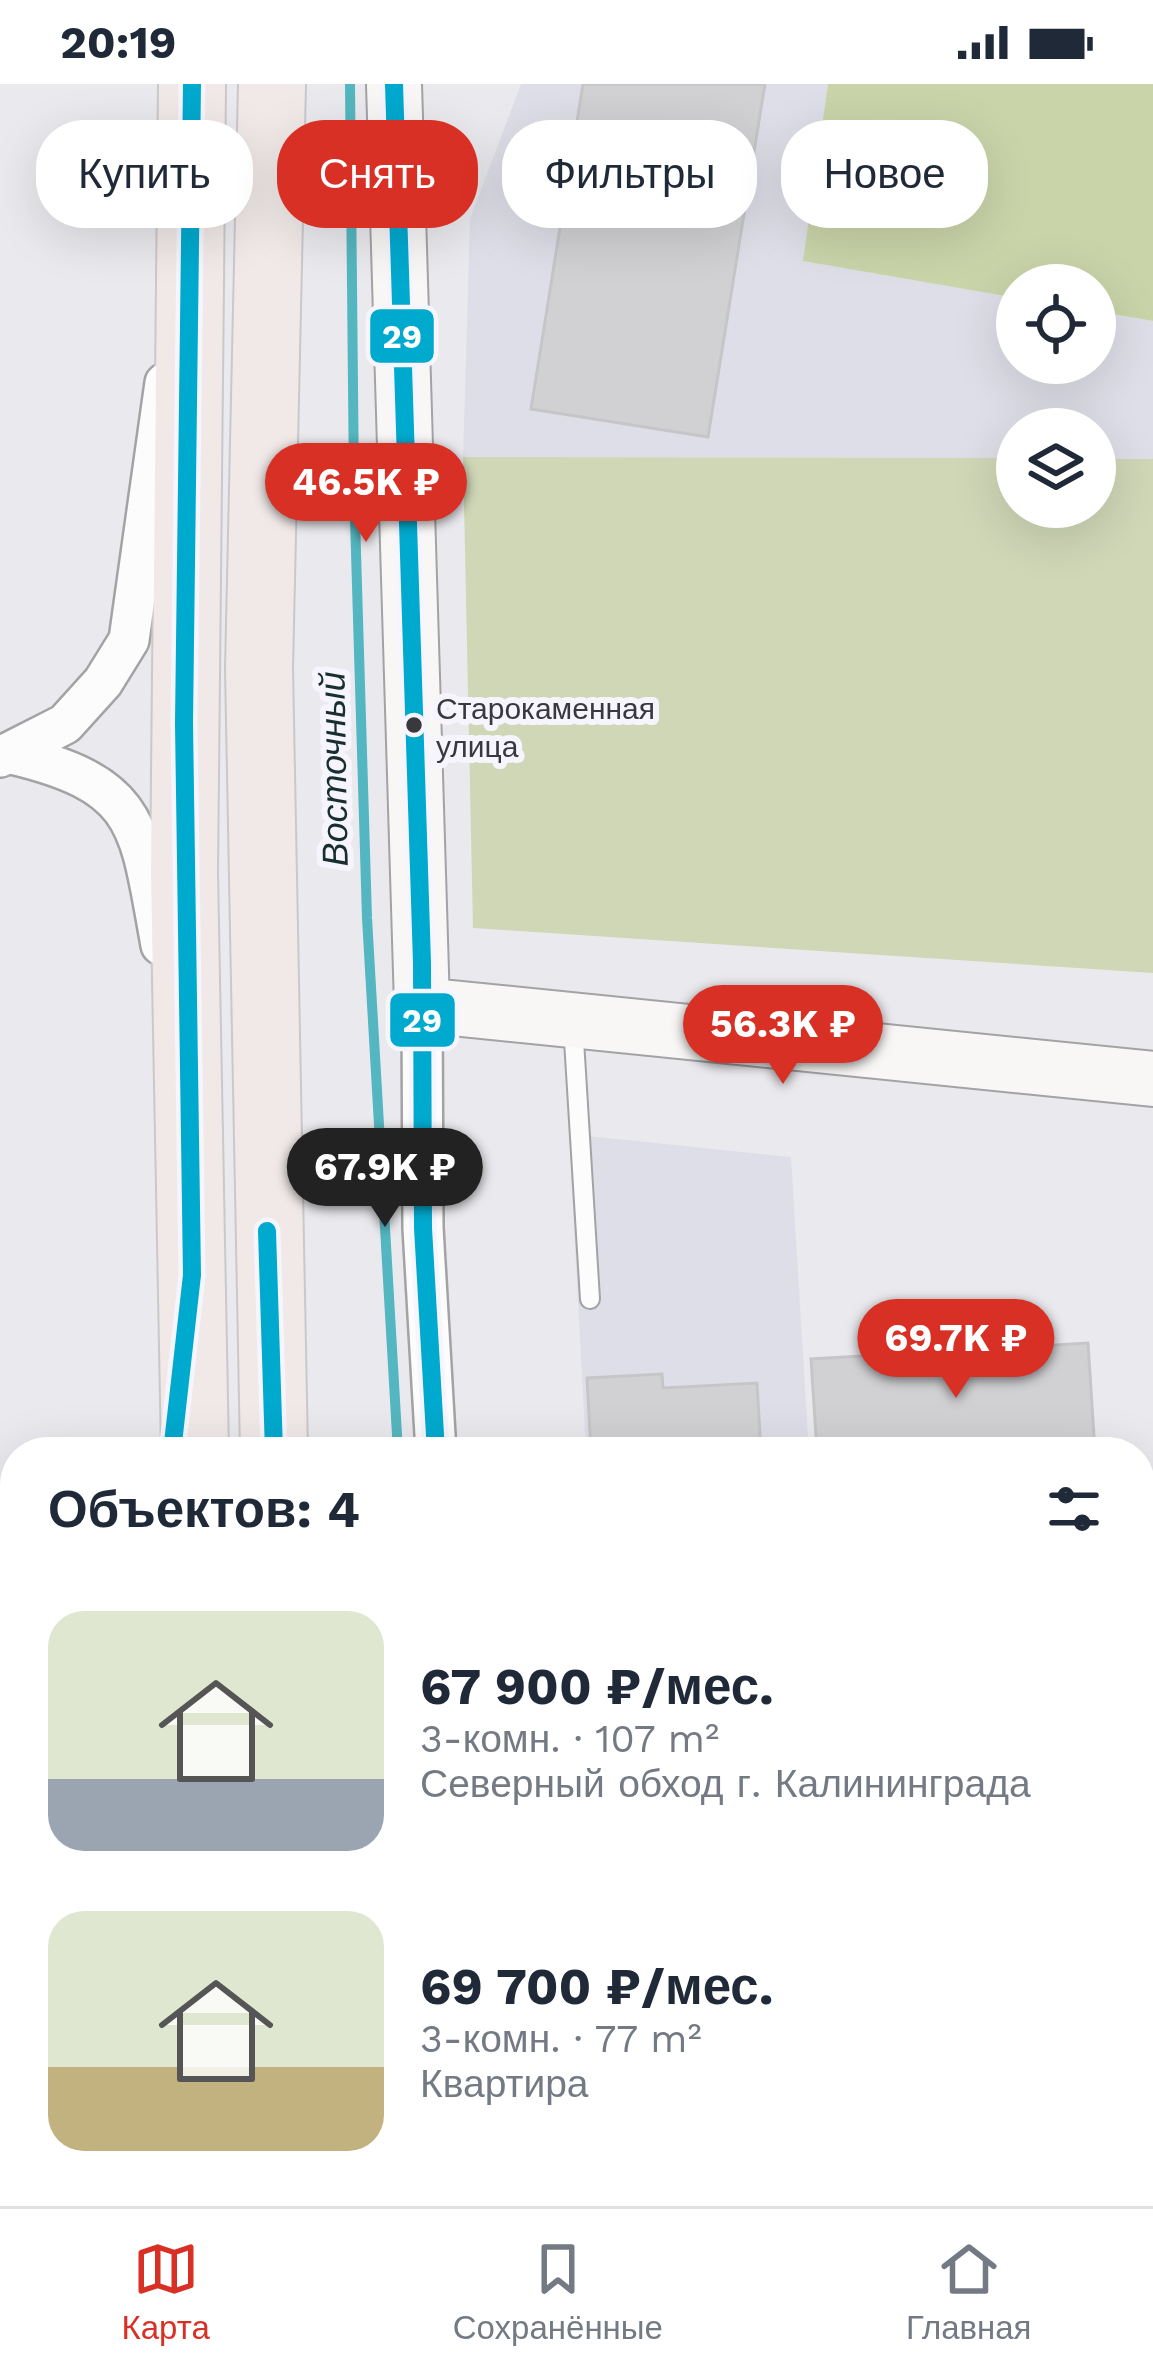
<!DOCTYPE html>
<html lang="ru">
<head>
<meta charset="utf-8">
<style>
  :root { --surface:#fff; --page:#f6f6f7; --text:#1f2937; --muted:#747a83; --line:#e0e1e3; --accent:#d93025 }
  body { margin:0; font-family:"Work Sans",sans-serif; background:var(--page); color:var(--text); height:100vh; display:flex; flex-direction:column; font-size:45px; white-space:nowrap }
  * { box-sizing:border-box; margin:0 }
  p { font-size:39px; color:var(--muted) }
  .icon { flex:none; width:66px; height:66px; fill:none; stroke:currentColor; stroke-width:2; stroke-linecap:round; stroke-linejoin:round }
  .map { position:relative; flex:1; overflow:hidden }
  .side { position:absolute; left:0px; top:1353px; width:1155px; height:771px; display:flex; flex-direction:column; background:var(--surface); border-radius:48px 48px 0 0; box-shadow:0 12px 48px #0002 }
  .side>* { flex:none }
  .guide { position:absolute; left:36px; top:36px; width:1083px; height:108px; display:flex; gap:24px }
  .controls { position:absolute; left:996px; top:180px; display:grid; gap:24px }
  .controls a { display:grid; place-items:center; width:120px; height:120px; border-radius:50%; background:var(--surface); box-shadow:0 12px 48px #0002; font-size:60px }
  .price { position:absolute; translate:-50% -102px; padding:0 27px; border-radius:42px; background:var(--accent); color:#fff; font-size:39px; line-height:78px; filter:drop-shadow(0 3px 6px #0008) }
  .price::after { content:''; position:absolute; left:50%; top:72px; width:36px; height:27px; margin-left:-18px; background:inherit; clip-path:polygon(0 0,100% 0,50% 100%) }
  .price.selected { background:#222; color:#fff }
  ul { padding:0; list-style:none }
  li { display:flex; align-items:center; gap:36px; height:300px; padding:0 48px }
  li span { display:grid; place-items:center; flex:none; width:336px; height:240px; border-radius:36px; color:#555 }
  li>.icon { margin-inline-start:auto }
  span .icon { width:144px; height:144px; fill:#fffc; stroke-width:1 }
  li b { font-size:51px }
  h2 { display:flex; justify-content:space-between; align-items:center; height:144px; padding:0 48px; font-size:51px }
  .tag { padding:0 42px; border-radius:48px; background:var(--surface); box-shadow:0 12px 48px #0002; font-size:42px; line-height:108px }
  .tag.selected { background:var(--accent); color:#fff }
  .status { display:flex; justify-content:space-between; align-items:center; height:84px; padding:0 60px; background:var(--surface); direction:ltr }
  .status svg { height:33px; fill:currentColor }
  .dock { display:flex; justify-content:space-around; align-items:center; height:168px; border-top:3px solid var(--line); background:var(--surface); font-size:33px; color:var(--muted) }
  .dock a { display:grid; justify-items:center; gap:6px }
  .dock .selected { color:var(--accent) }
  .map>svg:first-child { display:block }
  .built { fill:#dedee8 }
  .green { fill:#cfd7b7 }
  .forest { fill:#cad4a9 }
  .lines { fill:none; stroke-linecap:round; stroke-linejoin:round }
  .stream { stroke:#54b6c0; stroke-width:10 }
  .building { fill:#d1d1d4; stroke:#c6c6c9; stroke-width:3 }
  .lane-casing { stroke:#a3a3a6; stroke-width:22 }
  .street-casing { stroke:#a3a3a6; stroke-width:44 }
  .secondary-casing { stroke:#a3a3a6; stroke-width:58 }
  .highway-casing { stroke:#c9c8ca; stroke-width:70 }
  .lane { stroke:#fcfcfc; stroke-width:18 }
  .street { stroke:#fcfcfc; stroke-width:39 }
  .secondary { stroke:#f8f7f6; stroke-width:54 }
  .highway { stroke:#f0e9e7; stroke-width:66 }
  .bus-1-casing { stroke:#f6f5fe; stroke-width:27 }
  .bus-1 { stroke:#00a9ce; stroke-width:18 }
  .bus-dot { fill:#39383c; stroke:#f6f5fe; stroke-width:4.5 }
  .labels { text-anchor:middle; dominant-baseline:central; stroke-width:12; stroke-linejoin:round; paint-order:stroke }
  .bus-label { font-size:30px; fill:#39383c; stroke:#f6f5fe; text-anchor:start }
  .water-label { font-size:36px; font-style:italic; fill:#192e30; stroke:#f6f5fe }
  .line-badge { stroke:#f6f5fe; stroke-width:4.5 }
  .badge-label { font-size:33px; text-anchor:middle; font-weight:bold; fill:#fff }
</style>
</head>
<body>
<div class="status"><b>20:19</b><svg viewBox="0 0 49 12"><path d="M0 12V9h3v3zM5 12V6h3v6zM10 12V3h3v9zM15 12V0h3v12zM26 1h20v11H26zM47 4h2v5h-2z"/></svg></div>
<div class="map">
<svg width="1153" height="2122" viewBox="0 0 1153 2122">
  <rect width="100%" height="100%" fill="#eaeaee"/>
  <!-- built -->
  <g class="built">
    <path d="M 521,0 L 828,0 L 804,177 L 1017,214 L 1017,279 L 1095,279 L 1095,227 L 1153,237 L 1153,375 L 1095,375 L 1095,345 L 1017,345 L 1017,374 L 463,373 L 470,135 Z"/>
    <path d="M 569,1050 L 791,1073 L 809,1368 L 586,1368 Z"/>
  </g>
  <!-- green -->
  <g class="green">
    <path d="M 463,373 L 1017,374 L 1017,423 L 1095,423 L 1095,375 L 1153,375 L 1153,889 L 473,844 Z"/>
    <path d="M 1153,1779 L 1153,2119 L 587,2122 L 564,2114 L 563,2109 L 1140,2109 L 1140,1780 Z"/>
  </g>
  <!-- forest -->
  <path class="forest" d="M 828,0 L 1153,0 L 1153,237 L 1095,227 L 1095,201 L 1017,201 L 1017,214 L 803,177 Z"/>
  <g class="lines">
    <!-- stream -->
    <g class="stream">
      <path d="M 350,0 L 354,402 L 367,834 L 398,1368"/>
      <path d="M 0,1888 L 15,1883"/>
    </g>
  </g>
  <!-- building -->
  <g class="building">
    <path d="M 583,0 L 765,0 L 708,353 L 531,325 Z"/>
    <path d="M 1088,1259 L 1095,1368 L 817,1368 L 811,1275 Z"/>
    <path d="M 662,1290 L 663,1304 L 757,1299 L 761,1368 L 591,1368 L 587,1294 Z"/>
  </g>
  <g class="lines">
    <!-- lane casing -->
    <g class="lane-casing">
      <path id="lane" d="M 573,940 L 590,1215"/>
    </g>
    <!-- street casing -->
    <g class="street-casing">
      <g id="street">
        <path d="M 12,670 C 142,701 139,741 161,861"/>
        <path d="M 0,673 L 65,640 L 103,598 L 129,556 L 165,299"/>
        <path d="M 422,921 L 423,1144 L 436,1368"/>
        <path d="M 540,2109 L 544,2122"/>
      </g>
    </g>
    <!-- secondary casing -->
    <g class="secondary-casing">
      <path id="secondary" d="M 394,0 L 422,921 L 1153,995"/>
    </g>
    <!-- highway casing -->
    <g class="highway-casing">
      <g id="highway">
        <path d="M 192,0 L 184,789 L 195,1368"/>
        <path d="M 272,0 L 259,585 L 274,1368"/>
        <path d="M 369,2109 L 373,2122"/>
        <path d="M 137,2122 L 140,2109"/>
        <path d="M 203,2122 L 203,2109"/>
        <path d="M 283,2122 L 283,2109"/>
      </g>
    </g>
    <!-- lane -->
    <use href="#lane" class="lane"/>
    <!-- street -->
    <use href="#street" class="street"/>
    <!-- secondary -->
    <use href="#secondary" class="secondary"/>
    <!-- highway -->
    <use href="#highway" class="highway"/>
    <!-- bus-1 casing -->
    <g class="bus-1-casing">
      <g id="bus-1">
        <path d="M 394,0 L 422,879 L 423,1144 L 436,1368"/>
        <path d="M 267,1147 L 274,1368"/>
        <path d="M 172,1368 L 192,1191 L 184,639 L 192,0"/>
      </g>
    </g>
    <!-- bus-1 -->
    <use href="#bus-1" class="bus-1"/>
  </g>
  <!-- markers -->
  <circle class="bus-dot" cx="414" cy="641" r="10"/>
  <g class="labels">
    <!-- bus labels -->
    <g class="bus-label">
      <text x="436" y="624">Старокаменная<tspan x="436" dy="38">улица</tspan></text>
    </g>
    <!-- water labels -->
    <g class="water-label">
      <text transform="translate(334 685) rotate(-91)">Восточный</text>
    </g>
  </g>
  <g class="line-badge">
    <rect x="368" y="223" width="68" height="58" rx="12" fill="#00a9ce"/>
    <rect x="388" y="907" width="69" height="58" rx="12" fill="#00a9ce"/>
  </g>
  <g class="badge-label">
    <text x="402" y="264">29</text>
    <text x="422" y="948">29</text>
  </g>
</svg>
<div class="controls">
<a><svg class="icon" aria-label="locate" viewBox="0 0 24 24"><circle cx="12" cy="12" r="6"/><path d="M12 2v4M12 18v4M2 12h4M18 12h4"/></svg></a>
<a><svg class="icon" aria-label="layers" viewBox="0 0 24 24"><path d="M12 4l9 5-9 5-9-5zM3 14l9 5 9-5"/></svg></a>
</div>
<b class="price" style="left:366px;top:461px">46.5K ₽</b>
<b class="price" style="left:783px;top:1003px">56.3K ₽</b>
<b class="price selected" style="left:385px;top:1146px">67.9K ₽</b>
<b class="price" style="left:956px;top:1317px">69.7K ₽</b>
<div class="guide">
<a class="tag">Купить</a>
<a class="tag selected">Снять</a>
<a class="tag">Фильтры</a>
<a class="tag">Новое</a>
</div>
<section class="side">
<h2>Объектов: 4<svg class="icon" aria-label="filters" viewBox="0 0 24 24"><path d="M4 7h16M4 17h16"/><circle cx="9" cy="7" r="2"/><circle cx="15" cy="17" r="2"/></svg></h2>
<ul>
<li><span style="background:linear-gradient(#dfe7d0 70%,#9aa5b1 0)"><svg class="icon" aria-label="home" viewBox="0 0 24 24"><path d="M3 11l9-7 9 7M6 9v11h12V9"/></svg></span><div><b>67 900 ₽/мес.</b><p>3-комн. · 107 m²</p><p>Северный обход г. Калининграда</p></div></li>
<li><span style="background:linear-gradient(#dfe7d0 65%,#c2b280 0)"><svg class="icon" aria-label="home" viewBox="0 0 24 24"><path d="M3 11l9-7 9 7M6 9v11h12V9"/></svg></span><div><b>69 700 ₽/мес.</b><p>3-комн. · 77 m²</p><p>Квартира</p></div></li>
</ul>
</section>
</div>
<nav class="dock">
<a class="selected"><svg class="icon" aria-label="map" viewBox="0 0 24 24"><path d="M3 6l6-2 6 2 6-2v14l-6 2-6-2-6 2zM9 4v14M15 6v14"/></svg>Карта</a>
<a><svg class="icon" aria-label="saved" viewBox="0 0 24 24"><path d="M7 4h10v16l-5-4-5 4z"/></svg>Сохранённые</a>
<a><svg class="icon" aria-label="home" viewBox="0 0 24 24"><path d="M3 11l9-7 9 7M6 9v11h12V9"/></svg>Главная</a>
</nav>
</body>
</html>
